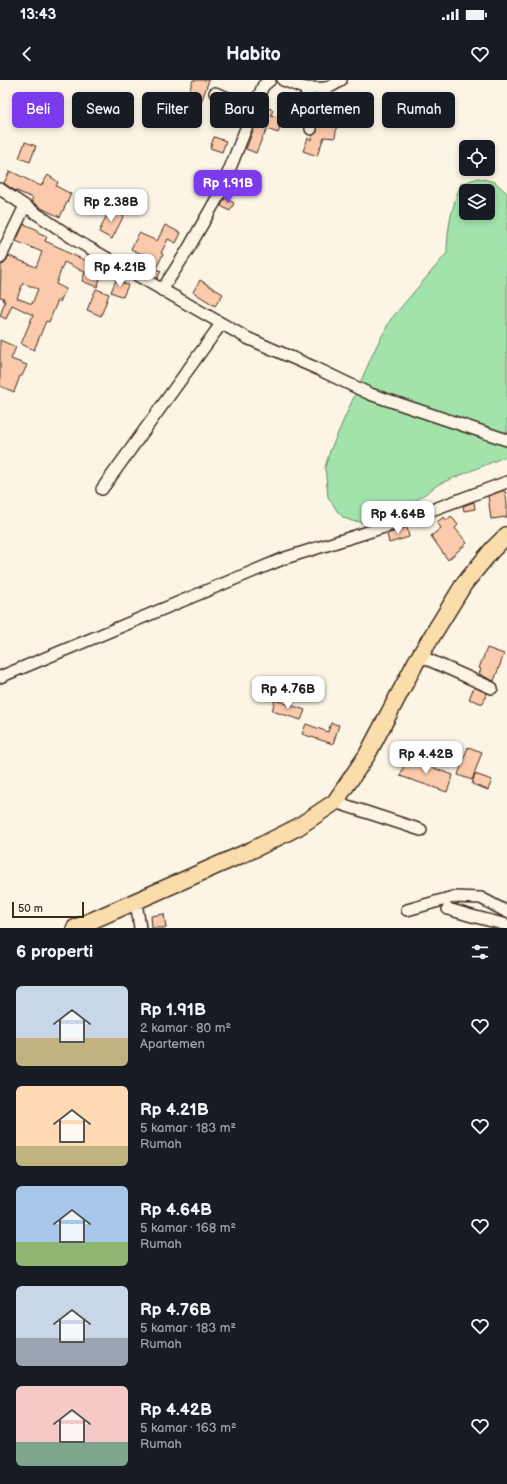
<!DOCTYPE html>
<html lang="id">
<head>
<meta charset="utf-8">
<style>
  :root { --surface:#171b24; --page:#242831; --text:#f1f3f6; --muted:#9ea1a6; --accent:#7c3aed }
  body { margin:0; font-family:"Balsamiq Sans",sans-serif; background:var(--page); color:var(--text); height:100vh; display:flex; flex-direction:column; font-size:15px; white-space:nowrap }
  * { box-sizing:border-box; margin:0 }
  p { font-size:13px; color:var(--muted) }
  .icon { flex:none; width:22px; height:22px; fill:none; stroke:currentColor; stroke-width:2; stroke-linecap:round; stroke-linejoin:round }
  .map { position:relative; height:848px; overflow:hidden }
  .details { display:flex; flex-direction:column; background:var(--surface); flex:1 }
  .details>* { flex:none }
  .top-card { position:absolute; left:12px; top:12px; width:483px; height:36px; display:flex; gap:8px }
  .controls { position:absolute; left:459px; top:60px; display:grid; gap:8px }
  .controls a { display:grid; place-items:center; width:36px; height:36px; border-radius:6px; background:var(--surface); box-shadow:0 2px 6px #0003; font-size:20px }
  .scale { position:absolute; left:12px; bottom:10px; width:72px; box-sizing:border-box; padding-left:4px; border:2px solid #3b2a1e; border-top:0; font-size:11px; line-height:14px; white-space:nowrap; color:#3b2a1e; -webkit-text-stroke:3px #fcf5e5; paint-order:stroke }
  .price { position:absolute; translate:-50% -34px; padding:0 9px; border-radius:8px; background:#fff; color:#222; font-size:13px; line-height:26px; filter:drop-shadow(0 1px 2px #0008) }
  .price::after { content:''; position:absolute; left:50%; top:24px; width:12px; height:9px; margin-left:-6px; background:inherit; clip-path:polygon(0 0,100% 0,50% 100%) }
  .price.selected { background:var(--accent); color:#fff }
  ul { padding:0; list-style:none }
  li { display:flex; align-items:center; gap:12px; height:100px; padding:0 16px }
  li span { display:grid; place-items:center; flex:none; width:112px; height:80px; border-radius:6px; color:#555 }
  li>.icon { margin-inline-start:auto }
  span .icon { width:48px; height:48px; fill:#fffc; stroke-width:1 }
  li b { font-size:17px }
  h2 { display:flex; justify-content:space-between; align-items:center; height:48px; padding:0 16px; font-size:17px }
  .tag { padding:0 14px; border-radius:6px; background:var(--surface); box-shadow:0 2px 6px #0003; font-size:14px; line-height:36px }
  .tag.selected { background:var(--accent); color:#fff }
  .status { display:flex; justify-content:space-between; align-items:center; height:28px; padding:0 20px; background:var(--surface); direction:ltr }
  .status svg { height:11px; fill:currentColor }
  header { display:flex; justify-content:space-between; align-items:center; height:52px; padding:0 16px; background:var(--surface); font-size:18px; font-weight:700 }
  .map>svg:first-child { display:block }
  .green { fill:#a2e3ac; stroke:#6e8665; fill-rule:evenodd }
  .building { fill:#fbc9ab; stroke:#3b2a1e; fill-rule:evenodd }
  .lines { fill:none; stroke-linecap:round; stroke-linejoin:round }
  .minor-casing { stroke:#3b2a1e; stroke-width:14 }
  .highway-casing { stroke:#3b2a1e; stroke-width:19 }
  .minor { stroke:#fcf5e5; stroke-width:11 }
  .highway { stroke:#faddab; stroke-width:16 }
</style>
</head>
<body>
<div class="status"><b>13:43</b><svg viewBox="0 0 49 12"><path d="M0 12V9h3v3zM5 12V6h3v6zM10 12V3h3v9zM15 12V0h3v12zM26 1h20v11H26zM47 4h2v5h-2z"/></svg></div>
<header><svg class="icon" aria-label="back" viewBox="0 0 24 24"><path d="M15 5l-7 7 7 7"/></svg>Habito<svg class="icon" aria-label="heart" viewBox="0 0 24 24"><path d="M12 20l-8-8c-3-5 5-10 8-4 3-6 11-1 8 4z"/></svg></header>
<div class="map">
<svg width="507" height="848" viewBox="0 0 507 848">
  <rect width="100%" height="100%" fill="#fcf5e5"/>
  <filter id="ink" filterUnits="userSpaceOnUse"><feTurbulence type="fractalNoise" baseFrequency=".025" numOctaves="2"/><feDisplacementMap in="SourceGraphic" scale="8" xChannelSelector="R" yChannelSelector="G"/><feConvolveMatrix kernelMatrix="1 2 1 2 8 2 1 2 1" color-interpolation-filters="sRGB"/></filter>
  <g filter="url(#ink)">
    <!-- green -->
    <path class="green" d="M 478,98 L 495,102 L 507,113 L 507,376 L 439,404 L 414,422 L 379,440 L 361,442 L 352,441 L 344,438 L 338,432 L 328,417 L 325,387 L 330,371 L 375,269 L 391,239 L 447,173 C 447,149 452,126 461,104 ZM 466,111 L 488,111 L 488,133 L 466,133 Z"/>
    <!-- building -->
    <g class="building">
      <path d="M 193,0 L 209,0 L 198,31 L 184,26 Z"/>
      <path d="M 317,16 L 332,20 L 326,43 L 337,45 L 335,58 L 324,57 L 317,76 L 303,71 L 308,58 L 311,60 L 312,56 L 317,52 Z"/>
      <path d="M 266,27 L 273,30 L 271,35 L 283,39 L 278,53 L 267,49 L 264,56 L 263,56 L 256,73 L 246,69 L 258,37 L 262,38 Z"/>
      <path d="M 214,57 L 226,61 L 222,72 L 210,68 Z"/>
      <path d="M 25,62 L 36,66 L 30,82 L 19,78 Z"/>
      <path d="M 10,91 L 41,106 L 48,95 L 58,102 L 56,106 L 71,114 L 60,137 L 41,128 L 31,121 L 33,118 L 12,109 L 4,103 Z"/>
      <path d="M 225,118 L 234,123 L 230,131 L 221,126 Z"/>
      <path d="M 110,128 L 124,135 L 112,159 L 99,152 Z"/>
      <path d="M 24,144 L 38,150 L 37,152 L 47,156 L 45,161 L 65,170 L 64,171 L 89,182 L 89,181 L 104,187 L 97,207 L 82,201 L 85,192 L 64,182 L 56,204 L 66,209 L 60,222 L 58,220 L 49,242 L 46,241 L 34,270 L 21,264 L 33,235 L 12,225 L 6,239 L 0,236 L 5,221 L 3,220 L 4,218 L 0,217 L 1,185 L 4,184 L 9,176 L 36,187 L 42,172 L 16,161 ZM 23,203 L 38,209 L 32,224 L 17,218 Z"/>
      <path d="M 165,145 L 181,153 L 176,163 L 168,159 L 161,173 L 163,174 L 156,189 L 161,191 L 157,199 L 143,191 L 148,177 L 131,169 L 139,153 L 157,161 Z"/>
      <path d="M 116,200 L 128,205 L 123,217 L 111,212 Z"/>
      <path d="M 200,200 L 223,214 L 215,226 L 193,212 Z"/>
      <path d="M 96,209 L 109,214 L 101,236 L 87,230 Z"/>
      <path d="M 0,260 L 16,267 L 11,279 L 27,285 L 22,296 L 20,296 L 14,312 L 0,306 Z"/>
      <path d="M 502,411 L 505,411 L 507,422 L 507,437 L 491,439 L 488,416 Z"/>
      <path d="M 474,422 L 475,429 L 464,431 L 463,426 Z"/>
      <path d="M 451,436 L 458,445 L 455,448 L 467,463 L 448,480 L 431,456 L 441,448 L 437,442 L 444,437 L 447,440 Z"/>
      <path d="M 407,447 L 409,457 L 389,463 L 387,454 Z"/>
      <path d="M 487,568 L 504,574 L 494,601 L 479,594 L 481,589 L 479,588 Z"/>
      <path d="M 474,607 L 487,613 L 483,624 L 469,619 Z"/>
      <path d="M 275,620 L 305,630 L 301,640 L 272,631 Z"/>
      <path d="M 331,643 L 339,645 L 333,664 L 302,654 L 306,644 L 328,652 Z"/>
      <path d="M 468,667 L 482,672 L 472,700 L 458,695 Z"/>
      <path d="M 407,678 L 453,695 L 447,712 L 400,696 Z"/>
      <path d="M 475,694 L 492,700 L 488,710 L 472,704 Z"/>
      <path d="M 164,834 L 166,848 L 152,848 L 151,836 Z"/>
    </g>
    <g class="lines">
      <!-- minor casing -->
      <g class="minor-casing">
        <g id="minor">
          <path d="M 283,0 L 304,8 L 310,17 L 311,49"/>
          <path d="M 304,8 C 321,8 327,11 341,0"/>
          <path d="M 215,13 L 254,28"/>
          <path d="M 0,109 L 77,161 L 247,258 L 318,289 L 370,314 L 507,360"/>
          <path d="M 0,178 L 25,126"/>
          <path d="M 162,210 L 187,171 L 220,113 L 263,6 L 270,0"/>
          <path d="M 102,409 L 221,244"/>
          <path d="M 420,576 L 492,608"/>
          <path d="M 0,597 L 285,478 L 397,443 L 507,402"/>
          <path d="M 335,722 L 421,750"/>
          <path d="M 136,822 L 140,848"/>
          <path d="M 448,829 L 472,836 L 507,845"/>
          <path d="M 407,830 L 453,817 L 481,818 L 507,832"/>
        </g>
      </g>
      <!-- highway casing -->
      <g class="highway-casing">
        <path id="highway" d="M 75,848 L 252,770 L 298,747 L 335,722 L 367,675 L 416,582 L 464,504 L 492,470 L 507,455"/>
      </g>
      <!-- minor -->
      <use href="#minor" class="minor"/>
      <!-- highway -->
      <use href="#highway" class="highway"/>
    </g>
  </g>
</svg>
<div class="controls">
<a><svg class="icon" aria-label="locate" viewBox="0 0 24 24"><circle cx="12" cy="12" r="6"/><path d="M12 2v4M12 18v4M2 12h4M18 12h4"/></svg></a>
<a><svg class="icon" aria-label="layers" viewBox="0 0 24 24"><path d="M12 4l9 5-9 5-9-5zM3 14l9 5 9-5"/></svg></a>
</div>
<div class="scale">50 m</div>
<b class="price selected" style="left:228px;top:124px">Rp 1.91B</b>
<b class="price" style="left:111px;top:143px">Rp 2.38B</b>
<b class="price" style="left:120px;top:208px">Rp 4.21B</b>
<b class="price" style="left:398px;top:455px">Rp 4.64B</b>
<b class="price" style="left:288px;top:630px">Rp 4.76B</b>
<b class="price" style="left:426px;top:695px">Rp 4.42B</b>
<div class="top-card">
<a class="tag selected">Beli</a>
<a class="tag">Sewa</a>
<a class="tag">Filter</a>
<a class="tag">Baru</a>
<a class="tag">Apartemen</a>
<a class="tag">Rumah</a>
</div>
</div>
<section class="details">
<h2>6 properti<svg class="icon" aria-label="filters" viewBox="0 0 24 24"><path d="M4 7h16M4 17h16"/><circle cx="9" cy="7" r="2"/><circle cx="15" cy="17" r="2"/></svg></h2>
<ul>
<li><span style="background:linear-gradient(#c9d6e8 65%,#c2b280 0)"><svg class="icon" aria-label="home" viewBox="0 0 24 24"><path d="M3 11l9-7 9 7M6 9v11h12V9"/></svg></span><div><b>Rp 1.91B</b><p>2 kamar · 80 m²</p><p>Apartemen</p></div><svg class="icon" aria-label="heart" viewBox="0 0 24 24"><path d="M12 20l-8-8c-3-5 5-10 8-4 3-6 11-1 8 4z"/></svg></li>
<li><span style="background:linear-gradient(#ffd9b3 75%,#c2b280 0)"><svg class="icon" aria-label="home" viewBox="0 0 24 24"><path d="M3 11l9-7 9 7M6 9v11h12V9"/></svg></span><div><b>Rp 4.21B</b><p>5 kamar · 183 m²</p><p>Rumah</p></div><svg class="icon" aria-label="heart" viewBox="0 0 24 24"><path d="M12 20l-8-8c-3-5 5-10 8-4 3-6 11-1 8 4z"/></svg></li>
<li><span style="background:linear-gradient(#a9c7e8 70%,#8fb573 0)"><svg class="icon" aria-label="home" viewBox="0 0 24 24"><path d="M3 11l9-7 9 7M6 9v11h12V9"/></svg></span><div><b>Rp 4.64B</b><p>5 kamar · 168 m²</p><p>Rumah</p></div><svg class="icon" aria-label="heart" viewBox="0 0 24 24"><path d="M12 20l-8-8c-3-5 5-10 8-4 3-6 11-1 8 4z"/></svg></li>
<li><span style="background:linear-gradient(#c9d6e8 65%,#9aa5b1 0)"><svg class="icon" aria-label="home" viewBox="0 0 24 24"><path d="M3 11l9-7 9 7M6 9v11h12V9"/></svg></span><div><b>Rp 4.76B</b><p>5 kamar · 183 m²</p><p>Rumah</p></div><svg class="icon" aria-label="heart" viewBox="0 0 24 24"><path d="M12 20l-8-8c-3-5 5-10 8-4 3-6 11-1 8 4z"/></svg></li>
<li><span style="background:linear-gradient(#f6c9c9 70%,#7fa58c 0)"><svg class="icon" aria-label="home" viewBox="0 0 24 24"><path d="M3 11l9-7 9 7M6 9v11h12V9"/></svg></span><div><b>Rp 4.42B</b><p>5 kamar · 163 m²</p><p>Rumah</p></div><svg class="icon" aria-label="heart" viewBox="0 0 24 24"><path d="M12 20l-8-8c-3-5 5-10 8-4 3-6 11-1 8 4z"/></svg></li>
</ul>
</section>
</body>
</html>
